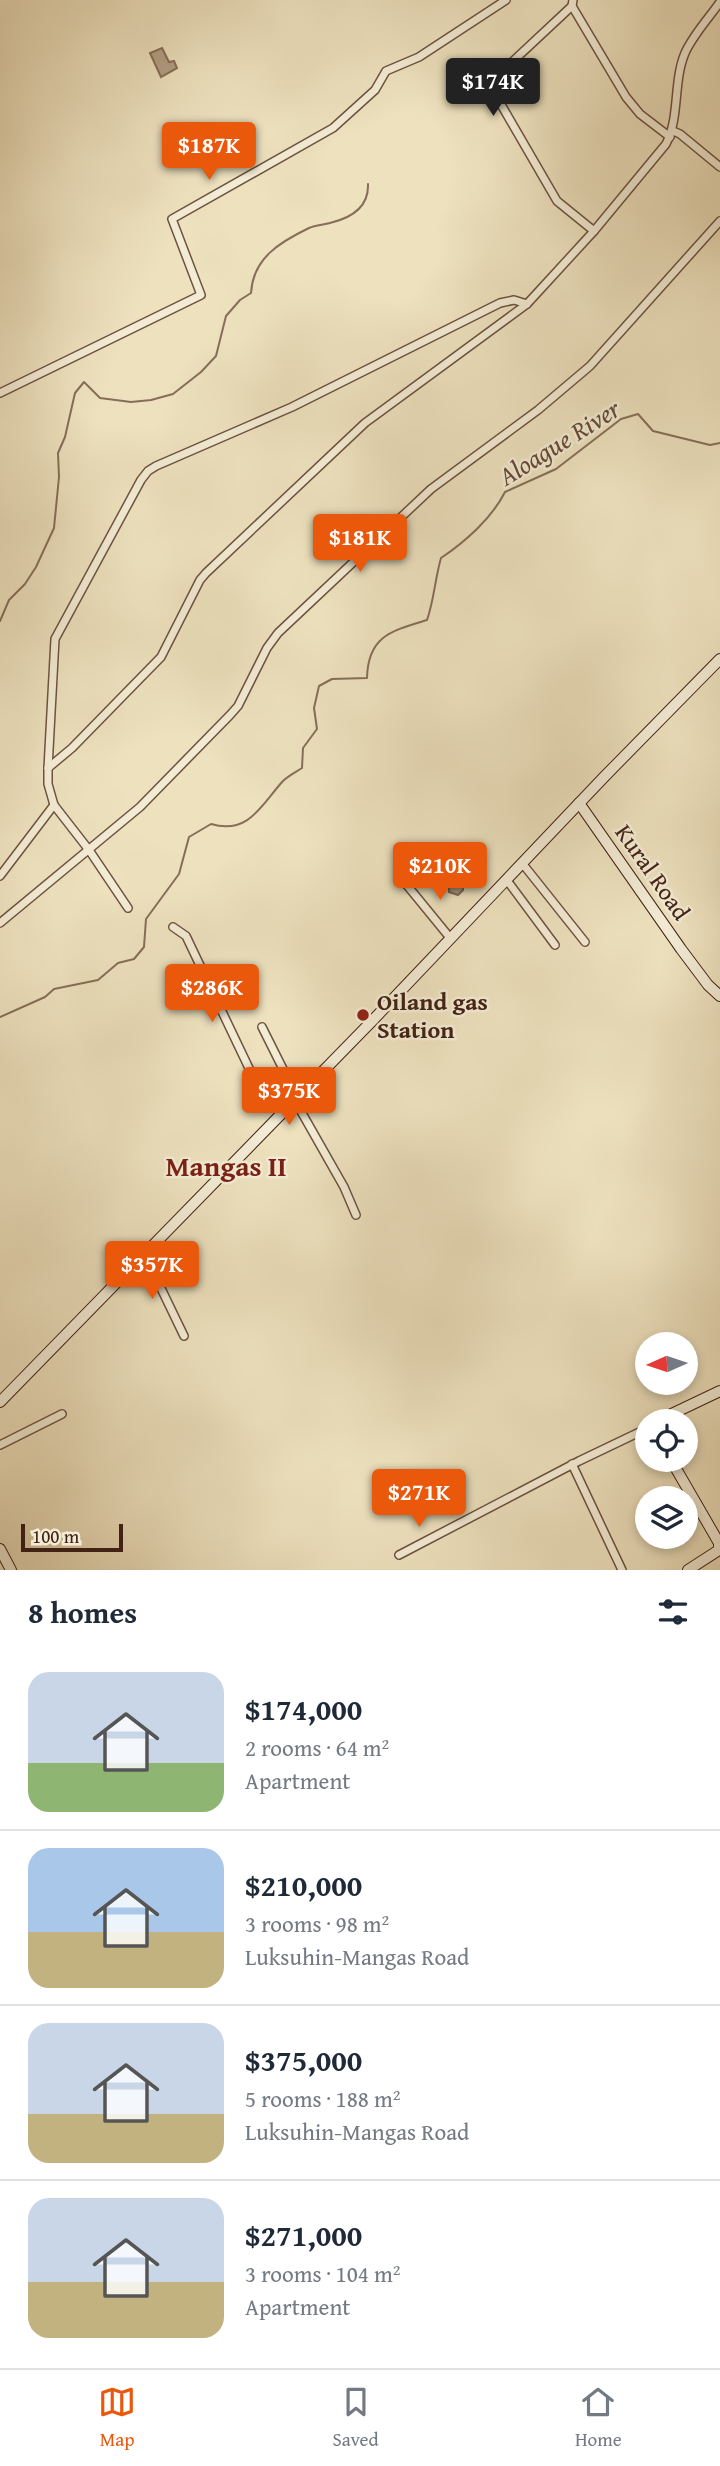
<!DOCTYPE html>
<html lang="en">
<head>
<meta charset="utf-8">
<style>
  :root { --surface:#fff; --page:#f6f6f7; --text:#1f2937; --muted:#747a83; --line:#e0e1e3; --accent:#ea580c }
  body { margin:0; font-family:"Gentium Book Plus",serif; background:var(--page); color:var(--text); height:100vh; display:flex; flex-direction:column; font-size:26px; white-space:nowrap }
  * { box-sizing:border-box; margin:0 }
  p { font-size:23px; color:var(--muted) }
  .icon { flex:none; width:38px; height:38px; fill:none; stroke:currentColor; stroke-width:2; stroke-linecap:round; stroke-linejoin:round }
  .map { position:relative; height:1570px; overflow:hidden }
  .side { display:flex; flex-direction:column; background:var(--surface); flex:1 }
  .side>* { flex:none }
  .needle { width:46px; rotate:267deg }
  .tools { position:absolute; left:635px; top:1332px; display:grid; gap:14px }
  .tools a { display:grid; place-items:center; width:63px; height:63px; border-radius:50%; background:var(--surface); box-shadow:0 4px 10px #0003; font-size:35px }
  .scale { position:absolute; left:21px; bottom:18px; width:102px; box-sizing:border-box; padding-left:7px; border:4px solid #432216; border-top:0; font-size:19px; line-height:24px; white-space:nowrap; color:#432216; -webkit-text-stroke:5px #f3ecd5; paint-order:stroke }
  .price { position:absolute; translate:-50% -60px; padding:0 16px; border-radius:7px; background:var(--accent); color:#fff; font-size:23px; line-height:46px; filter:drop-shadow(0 2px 4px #0008) }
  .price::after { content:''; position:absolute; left:50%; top:42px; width:21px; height:16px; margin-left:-10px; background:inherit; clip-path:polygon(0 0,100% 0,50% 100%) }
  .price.active { background:#222; color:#fff }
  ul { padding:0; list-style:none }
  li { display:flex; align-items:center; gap:21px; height:175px; padding:0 28px }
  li+li { border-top:2px solid var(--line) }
  li span { display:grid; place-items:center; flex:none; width:196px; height:140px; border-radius:21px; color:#555 }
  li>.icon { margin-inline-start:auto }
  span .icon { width:84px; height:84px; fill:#fffc; stroke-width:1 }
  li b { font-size:30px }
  h2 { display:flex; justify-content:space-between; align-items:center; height:84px; padding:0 28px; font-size:30px }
  .menu { display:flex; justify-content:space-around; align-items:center; height:98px; border-top:2px solid var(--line); background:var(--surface); font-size:19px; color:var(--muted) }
  .menu a { display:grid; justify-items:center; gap:4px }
  .menu .active { color:var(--accent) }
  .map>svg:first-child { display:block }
  .green { fill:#d0c1a1; stroke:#8a725c; stroke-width:2 }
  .water { fill:#b3a085; stroke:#866e59; stroke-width:2 }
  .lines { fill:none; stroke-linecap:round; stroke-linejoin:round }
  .stream { stroke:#866e59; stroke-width:2 }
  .street-casing { stroke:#6e5240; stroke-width:10 }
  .secondary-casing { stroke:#432216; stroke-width:12 }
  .street { stroke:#f3ecd5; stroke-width:7 }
  .secondary { stroke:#f3ecd5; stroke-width:10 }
  .poi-dot { fill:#8f2418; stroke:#f3ecd5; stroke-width:2.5 }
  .labels { text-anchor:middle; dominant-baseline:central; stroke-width:5; stroke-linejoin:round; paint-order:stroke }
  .street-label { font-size:24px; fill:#432216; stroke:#f3ecd5 }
  .poi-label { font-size:24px; font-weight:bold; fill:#432216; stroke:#f3ecd5; text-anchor:start }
  .water-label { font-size:26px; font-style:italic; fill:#654837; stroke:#f3ecd5 }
  .quarter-label { font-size:28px; font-weight:bold; fill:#7a1f14; stroke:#f3ecd5 }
</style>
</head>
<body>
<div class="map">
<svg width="720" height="1570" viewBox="0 0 720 1570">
  <rect width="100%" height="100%" fill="#ede1be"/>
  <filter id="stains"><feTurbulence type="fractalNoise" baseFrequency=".00286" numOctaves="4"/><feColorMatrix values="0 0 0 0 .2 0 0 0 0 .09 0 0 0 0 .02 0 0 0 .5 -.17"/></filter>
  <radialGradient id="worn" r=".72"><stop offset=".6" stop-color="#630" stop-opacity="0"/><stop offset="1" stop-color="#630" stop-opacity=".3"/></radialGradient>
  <!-- green -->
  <path class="green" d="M 423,1474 L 434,1500 L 420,1507 L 408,1480 Z"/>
  <!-- water -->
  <g class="water">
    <path d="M 162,48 L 169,62 L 174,61 L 177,68 L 161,77 L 150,53 Z"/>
    <path d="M 449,876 L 455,876 L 463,880 L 463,890 L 458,895 L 449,892 Z"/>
  </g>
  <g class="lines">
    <!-- stream -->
    <g class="stream">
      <path d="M 0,621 L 9,600 L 25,584 L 36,567 L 54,528 L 59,477 L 58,453 L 65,437 L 75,393 L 84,382 L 100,398 L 131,402 L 151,400 L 173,394 L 201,372 L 216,356 L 226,316 L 240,300 L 251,293 C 253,258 280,242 309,228 C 316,225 323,225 330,223 C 351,218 369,207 368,184"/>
      <path d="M 0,1017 L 45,997 L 54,989 L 98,980 L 118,963 L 134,959 L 144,947 L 146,919 L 179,874 L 189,837 L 211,824 C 249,835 261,805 283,781 C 288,776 296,772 302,768 L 303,748 L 317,729 L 314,708 L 319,686 L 332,679 L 367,678 C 368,636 391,631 427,620 C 434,600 435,579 441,558 C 465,542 492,518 505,492 L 556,469 L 621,419 L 638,414 L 653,431 L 710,445 L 720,443"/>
    </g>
    <!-- street casing -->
    <g class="street-casing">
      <g id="street">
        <path d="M 573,0 L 572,6 L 496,77 L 495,86 L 499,101 L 557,201 L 594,231"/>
        <path d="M 572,6 L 626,97 L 640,114 L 670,137"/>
        <path d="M 673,131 L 680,134 L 720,167"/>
        <path d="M 0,393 L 201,295 L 172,219 L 333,128 L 375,90 L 386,71 L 419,57 L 506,0"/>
        <path d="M 48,768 L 72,748 L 161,657 L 200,580 L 206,573 L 365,423 L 527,304 L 594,231 L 666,144 C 680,117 673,81 685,53 C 693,35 709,18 720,2"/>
        <path d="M 522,863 L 585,942"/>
        <path d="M 0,876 L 54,805"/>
        <path d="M 506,879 L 555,945"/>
        <path d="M 406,884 L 451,939"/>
        <path d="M 128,908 L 89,850 L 54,805 L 48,784 L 48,768 L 55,639 L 141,480 L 148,471 L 156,466 L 292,407 L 500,303 L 514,300 L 527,304"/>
        <path d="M 0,923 L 140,807 L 230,715 L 238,706 L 267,648 L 278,633 L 431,489 L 538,410 L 590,366 L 720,221"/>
        <path d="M 173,927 L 186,936 L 267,1106"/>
        <path d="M 262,1027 L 297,1097"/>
        <path d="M 294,1099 L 344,1187 L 356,1215"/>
        <path d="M 144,1253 L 184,1336"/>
        <path d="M 0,1445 L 62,1414"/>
        <path d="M 572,1464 L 622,1570"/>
        <path d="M 399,1555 L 579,1461 L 648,1428"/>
      </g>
    </g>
    <!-- secondary casing -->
    <g class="secondary-casing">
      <g id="secondary">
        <path d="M 579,803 L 681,949 L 708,985 L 720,996"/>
        <path d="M 0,1402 L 373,1020 L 605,776 L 720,659"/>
        <path d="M 657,1421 L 720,1391"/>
        <path d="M 671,1460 L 719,1543 L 719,1550 L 688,1570"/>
        <path d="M 0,1549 L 11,1570"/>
      </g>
    </g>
    <!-- street -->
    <use href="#street" class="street"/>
    <!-- secondary -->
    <use href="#secondary" class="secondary"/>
  </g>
  <!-- markers -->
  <circle class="poi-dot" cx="363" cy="1015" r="7"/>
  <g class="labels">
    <!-- street labels -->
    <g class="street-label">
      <text transform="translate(653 872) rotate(55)">Kural Road</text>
    </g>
    <!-- poi labels -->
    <g class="poi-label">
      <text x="377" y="1001">Oiland gas<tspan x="377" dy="28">Station</tspan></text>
    </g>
    <!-- water labels -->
    <g class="water-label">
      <text transform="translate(559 442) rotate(-32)">Aloague River</text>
    </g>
    <!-- quarter labels -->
    <g class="quarter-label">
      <text x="226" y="1165">Mangas II</text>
    </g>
  </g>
  <rect width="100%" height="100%" filter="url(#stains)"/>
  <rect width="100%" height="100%" fill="url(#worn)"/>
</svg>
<div class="tools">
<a><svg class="needle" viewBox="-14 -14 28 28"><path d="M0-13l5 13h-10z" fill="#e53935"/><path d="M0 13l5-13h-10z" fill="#747a83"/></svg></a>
<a><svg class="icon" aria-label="locate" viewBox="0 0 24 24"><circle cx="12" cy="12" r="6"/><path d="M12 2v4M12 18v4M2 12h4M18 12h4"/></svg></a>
<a><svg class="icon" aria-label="layers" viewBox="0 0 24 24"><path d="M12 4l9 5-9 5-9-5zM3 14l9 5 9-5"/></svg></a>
</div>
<div class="scale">100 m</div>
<b class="price active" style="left:493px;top:118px">$174K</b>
<b class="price" style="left:209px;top:182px">$187K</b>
<b class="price" style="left:360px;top:574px">$181K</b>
<b class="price" style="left:440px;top:902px">$210K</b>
<b class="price" style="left:212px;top:1024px">$286K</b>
<b class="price" style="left:289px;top:1127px">$375K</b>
<b class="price" style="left:152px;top:1301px">$357K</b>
<b class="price" style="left:419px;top:1529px">$271K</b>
</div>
<section class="side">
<h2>8 homes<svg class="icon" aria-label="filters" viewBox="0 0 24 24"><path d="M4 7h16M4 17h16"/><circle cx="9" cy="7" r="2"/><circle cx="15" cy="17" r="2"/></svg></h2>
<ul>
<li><span style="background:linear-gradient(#c9d6e8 65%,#8fb573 0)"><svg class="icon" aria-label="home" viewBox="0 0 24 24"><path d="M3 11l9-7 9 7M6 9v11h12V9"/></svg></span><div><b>$174,000</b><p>2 rooms · 64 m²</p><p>Apartment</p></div></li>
<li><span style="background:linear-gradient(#a9c7e8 60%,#c2b280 0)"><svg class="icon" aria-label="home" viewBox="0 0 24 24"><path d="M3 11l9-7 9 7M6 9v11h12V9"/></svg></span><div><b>$210,000</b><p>3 rooms · 98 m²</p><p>Luksuhin-Mangas Road</p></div></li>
<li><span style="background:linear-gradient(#c9d6e8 65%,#c2b280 0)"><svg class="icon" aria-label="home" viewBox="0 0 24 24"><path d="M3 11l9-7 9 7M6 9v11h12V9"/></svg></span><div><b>$375,000</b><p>5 rooms · 188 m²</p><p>Luksuhin-Mangas Road</p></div></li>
<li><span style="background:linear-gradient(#c9d6e8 60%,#c2b280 0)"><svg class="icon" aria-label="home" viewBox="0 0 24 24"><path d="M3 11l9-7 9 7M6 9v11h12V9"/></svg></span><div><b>$271,000</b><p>3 rooms · 104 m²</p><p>Apartment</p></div></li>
</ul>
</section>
<nav class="menu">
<a class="active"><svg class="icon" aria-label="map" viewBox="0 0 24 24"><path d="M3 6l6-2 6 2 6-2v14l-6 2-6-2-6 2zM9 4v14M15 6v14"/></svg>Map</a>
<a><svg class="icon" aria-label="saved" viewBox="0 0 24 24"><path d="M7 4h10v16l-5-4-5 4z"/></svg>Saved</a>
<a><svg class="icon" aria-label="home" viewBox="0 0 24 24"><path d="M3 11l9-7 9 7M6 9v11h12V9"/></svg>Home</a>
</nav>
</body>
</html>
